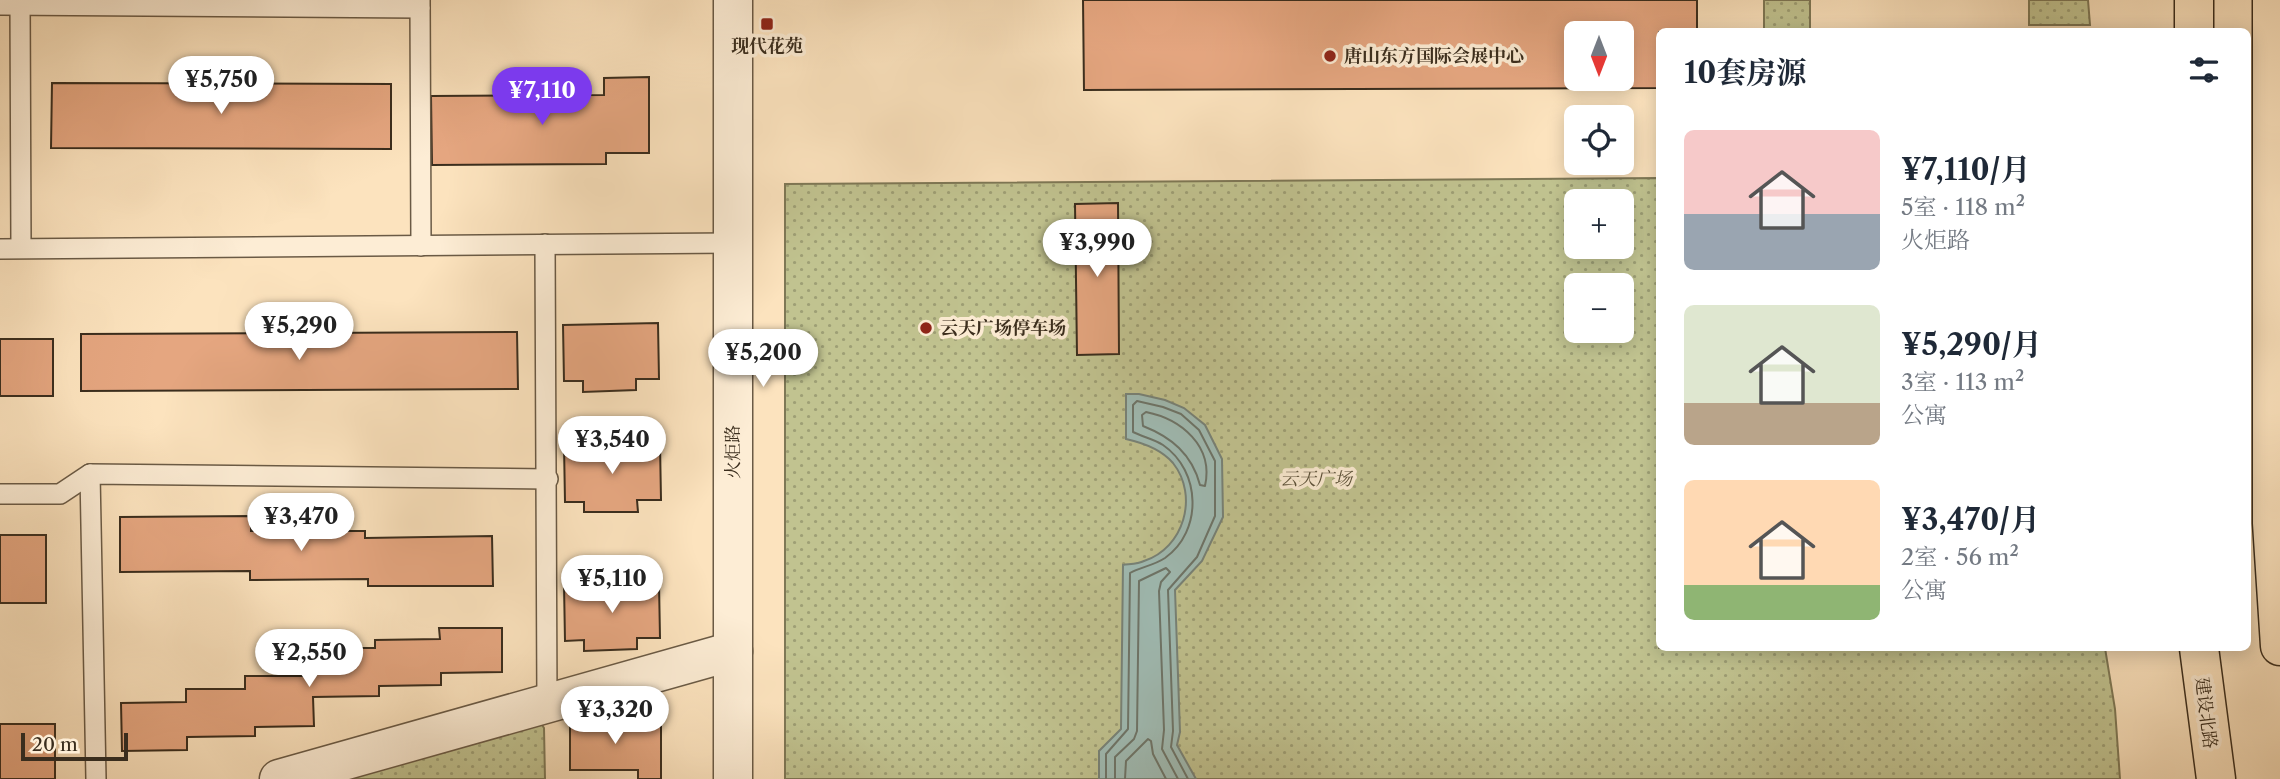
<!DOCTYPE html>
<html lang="zh">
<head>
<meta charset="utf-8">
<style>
  :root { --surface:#fff; --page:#f2f2f3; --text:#1f2937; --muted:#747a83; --accent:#7c3aed }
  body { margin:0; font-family:"Libre Caslon Text","Noto Serif SC",serif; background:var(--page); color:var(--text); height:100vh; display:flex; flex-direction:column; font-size:26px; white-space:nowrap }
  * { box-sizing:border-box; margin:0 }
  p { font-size:23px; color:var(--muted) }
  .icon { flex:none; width:38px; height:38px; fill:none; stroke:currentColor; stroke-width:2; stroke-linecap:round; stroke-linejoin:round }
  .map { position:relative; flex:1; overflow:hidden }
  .drawer { position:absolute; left:1656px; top:28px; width:595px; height:623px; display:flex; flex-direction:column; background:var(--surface); border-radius:10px; box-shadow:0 4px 18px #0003 }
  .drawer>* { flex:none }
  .needle { width:46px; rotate:180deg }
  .buttons { position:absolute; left:1564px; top:21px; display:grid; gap:14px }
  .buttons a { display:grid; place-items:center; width:70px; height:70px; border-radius:10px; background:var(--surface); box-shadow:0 4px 18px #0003; font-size:35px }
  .scale { position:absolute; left:21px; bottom:18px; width:107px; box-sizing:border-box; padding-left:7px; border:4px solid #3a2d1d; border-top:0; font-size:19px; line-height:24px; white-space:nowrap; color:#3a2d1d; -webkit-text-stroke:5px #fdedd5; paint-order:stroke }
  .price { position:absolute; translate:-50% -60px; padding:0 16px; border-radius:24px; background:#fff; color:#222; font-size:23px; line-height:46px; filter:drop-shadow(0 2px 4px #0008) }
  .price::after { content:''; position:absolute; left:50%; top:42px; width:21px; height:16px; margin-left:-10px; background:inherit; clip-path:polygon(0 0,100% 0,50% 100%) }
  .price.active { background:var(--accent); color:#fff }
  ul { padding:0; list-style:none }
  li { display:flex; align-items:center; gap:21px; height:175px; padding:0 28px }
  li span { display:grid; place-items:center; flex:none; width:196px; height:140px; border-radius:10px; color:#555 }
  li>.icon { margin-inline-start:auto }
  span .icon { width:84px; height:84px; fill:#fffc; stroke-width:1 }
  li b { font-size:30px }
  h2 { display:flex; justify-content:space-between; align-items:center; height:84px; padding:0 28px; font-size:30px }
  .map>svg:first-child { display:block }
  .green { fill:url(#green-dots); stroke:#7e7856; stroke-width:2; fill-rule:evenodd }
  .water { fill:#a0bdb6; stroke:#778379; stroke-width:2 }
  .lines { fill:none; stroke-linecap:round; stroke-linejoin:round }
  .shore { stroke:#6d756a; stroke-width:2 }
  .building { fill:#e5a680; stroke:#3a2d1d; stroke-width:2; fill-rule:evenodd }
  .service-casing { stroke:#6a5a45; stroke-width:22 }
  .minor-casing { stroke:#6a5a45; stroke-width:41 }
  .tertiary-casing { stroke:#6a5a45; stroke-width:41 }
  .primary-casing { stroke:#3a2d1d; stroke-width:41 }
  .service { stroke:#fdedd5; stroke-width:19 }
  .minor { stroke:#fdedd5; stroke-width:38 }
  .tertiary { stroke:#fdedd5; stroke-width:38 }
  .primary { stroke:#fce3be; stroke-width:38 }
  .poi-dot { fill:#8f2418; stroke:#fdedd5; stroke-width:2.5 }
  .labels { text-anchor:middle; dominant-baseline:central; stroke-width:7; stroke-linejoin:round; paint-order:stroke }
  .poi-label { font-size:18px; font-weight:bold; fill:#3a2d1d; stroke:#fdedd5; text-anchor:start }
  .street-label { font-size:18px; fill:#3a2d1d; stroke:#fdedd5 }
  .park-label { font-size:18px; font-style:italic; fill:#5c523a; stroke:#fdedd5 }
</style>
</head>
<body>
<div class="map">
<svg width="2280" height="779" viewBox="0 0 2280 779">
  <defs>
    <pattern id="green-dots" width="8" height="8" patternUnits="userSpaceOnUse" patternTransform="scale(1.75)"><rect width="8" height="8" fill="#c1c390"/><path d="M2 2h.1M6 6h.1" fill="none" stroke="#9e9f75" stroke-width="1.8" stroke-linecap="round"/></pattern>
  </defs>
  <rect width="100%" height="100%" fill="#fce3be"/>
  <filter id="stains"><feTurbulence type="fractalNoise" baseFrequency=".00286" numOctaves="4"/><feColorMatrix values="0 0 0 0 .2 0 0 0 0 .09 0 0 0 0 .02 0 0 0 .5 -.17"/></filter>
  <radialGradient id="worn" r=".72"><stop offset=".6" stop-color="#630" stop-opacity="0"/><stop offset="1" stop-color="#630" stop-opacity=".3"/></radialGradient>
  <!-- green -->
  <g class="green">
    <rect x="1764" y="0" width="46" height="30"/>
    <path d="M 2029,0 L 2088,0 L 2090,25 L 2029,25 Z"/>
    <path d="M 1659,178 L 1659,648 L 2105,648 L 2115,709 L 2120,779 L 785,779 L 785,184 ZM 1577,201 L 1622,201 L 1622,247 L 1577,247 ZM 1577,285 L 1622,285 L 1622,331 L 1577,331 Z"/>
    <path d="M 534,712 L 544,728 L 545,779 L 270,779 Z"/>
  </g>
  <!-- water -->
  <path class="water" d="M 1126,394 L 1139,394 L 1165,400 L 1184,408 L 1205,425 L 1222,459 L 1223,517 L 1202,561 L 1175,590 L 1180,732 L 1177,745 L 1196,779 L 1099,779 L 1099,751 L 1121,729 L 1123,565 C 1130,564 1138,564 1144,561 C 1184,548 1199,496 1173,463 C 1161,449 1144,443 1126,439 Z"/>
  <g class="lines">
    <!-- shore -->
    <g class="shore">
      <path d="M 1146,412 C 1181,419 1214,446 1205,486 L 1200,485 C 1192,454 1171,437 1143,426 L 1142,415 Z"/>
      <path d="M 1106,779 L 1106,754 L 1128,729 L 1130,573 C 1140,567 1153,566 1165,558 C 1203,531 1201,471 1163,445 C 1154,439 1143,437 1133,432 L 1133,405 L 1137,401 L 1163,407 L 1181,414 L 1199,430 L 1215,461 L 1215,516 L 1197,557 L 1168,590 L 1173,731 L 1171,747 L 1188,779"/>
      <path d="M 1115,779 L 1115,757 L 1134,739 L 1137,731 L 1139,581 L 1166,568 L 1170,572 L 1161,582 L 1159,591 L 1164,730 L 1162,749 L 1178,779"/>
      <path d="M 1125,779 L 1126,761 L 1148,739 L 1151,741 L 1153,754 L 1166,779"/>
    </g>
  </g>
  <!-- building -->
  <g class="building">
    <path d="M 1083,0 L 1697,0 L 1697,32 L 1659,32 L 1659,88 L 1084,90 ZM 1577,33 L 1622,33 L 1622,79 L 1577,79 Z"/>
    <path d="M 649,77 L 649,153 L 606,153 L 606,164 L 432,165 L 431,96 L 604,95 L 604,78 Z"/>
    <path d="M 52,83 L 391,84 L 391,149 L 51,148 Z"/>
    <path d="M 1118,203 L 1119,354 L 1077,355 L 1075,204 Z"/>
    <path d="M 658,323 L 659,379 L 636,379 L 636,390 L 583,392 L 583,381 L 564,381 L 563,325 Z"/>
    <path d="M 517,332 L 518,389 L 81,391 L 81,334 Z"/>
    <rect x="0" y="339" width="53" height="57"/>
    <path d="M 660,444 L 661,500 L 637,500 L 638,512 L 584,512 L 584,502 L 565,502 L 564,445 Z"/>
    <path d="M 251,516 L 251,531 L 365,531 L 365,538 L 492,536 L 493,586 L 368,586 L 368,579 L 250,580 L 250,571 L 120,572 L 120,517 Z"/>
    <rect x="0" y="535" width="46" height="68"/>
    <path d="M 659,583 L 660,638 L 637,638 L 637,649 L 584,651 L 584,640 L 565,641 L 564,584 Z"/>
    <path d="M 439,628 L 502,628 L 502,672 L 441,673 L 441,685 L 379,686 L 379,696 L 313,697 L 314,726 L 255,727 L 255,736 L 187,737 L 187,750 L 122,751 L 121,703 L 186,702 L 186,689 L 245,689 L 245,676 L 315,676 L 314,648 L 375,648 L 375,640 L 440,639 Z"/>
    <path d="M 570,716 L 619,716 L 623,724 L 661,724 L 661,779 L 638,779 L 638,770 L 570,770 Z"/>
    <rect x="0" y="724" width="55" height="55"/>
  </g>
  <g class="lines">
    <!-- service casing -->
    <g class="service-casing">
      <g id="service">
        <path d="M 20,0 L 21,248"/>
        <path d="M 420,0 L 421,246"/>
        <path d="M 0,5 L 420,8"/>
        <path d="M 545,244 L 547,703"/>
        <path d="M 0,249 L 733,243"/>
        <path d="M 0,494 L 60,494 L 90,474"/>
        <path d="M 96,779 L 90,474 L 548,479"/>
      </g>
    </g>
    <!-- minor casing -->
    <g class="minor-casing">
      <path id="minor" d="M 279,779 L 733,651"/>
    </g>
    <!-- tertiary casing -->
    <g class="tertiary-casing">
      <path id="tertiary" d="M 733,0 L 733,779"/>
    </g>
    <!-- primary casing -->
    <g class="primary-casing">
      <g id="primary">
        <path d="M 2272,0 L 2272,523 L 2280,646"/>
        <path d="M 2194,32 L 2194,0"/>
        <path d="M 2199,648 L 2216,779"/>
      </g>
    </g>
    <!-- service -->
    <use href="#service" class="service"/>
    <!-- minor -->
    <use href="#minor" class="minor"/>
    <!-- tertiary -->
    <use href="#tertiary" class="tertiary"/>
    <!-- primary -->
    <use href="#primary" class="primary"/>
  </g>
  <!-- markers -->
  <g class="poi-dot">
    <rect x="760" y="17" width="14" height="14" rx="3.5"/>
    <circle cx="1330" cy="56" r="7"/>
    <circle cx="926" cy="328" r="7"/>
  </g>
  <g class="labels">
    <!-- poi labels -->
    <g class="poi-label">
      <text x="767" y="46" text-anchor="middle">现代花苑</text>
      <text x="1344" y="56">唐山东方国际会展中心</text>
      <text x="940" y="328">云天广场停车场</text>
    </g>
    <!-- street labels -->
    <g class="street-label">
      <text transform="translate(733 452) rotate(-90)">火炬路</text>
      <text transform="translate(2206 713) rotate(83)">建设北路</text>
    </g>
    <!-- park labels -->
    <g class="park-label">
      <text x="1316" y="479">云天广场</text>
    </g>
  </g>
  <rect width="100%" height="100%" filter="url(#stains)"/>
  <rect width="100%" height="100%" fill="url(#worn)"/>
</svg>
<div class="buttons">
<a><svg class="needle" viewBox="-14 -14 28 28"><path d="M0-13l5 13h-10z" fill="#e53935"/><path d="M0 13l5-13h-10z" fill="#747a83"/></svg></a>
<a><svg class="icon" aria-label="locate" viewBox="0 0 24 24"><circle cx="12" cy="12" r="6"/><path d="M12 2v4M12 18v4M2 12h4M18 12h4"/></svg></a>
<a>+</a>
<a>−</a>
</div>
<div class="scale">20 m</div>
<b class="price" style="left:221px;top:116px">¥5,750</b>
<b class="price active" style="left:542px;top:127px">¥7,110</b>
<b class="price" style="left:1097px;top:279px">¥3,990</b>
<b class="price" style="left:299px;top:362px">¥5,290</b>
<b class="price" style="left:763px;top:389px">¥5,200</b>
<b class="price" style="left:612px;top:476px">¥3,540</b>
<b class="price" style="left:301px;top:553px">¥3,470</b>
<b class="price" style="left:612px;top:615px">¥5,110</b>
<b class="price" style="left:309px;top:689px">¥2,550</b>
<b class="price" style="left:615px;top:746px">¥3,320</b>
<section class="drawer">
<h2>10套房源<svg class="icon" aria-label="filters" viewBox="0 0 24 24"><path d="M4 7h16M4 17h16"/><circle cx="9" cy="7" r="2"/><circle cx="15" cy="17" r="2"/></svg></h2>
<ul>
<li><span style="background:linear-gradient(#f6c9c9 60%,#9aa5b1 0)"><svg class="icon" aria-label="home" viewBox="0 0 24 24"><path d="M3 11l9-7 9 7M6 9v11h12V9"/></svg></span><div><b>¥7,110/月</b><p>5室 · 118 m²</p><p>火炬路</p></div></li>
<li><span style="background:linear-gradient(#dfe7d0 70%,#b9a48a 0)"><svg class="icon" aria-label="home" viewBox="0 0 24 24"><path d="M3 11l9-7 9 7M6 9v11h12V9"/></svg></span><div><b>¥5,290/月</b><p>3室 · 113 m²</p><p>公寓</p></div></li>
<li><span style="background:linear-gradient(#ffd9b3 75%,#8fb573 0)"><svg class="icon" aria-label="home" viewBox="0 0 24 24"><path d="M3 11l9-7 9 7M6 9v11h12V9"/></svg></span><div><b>¥3,470/月</b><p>2室 · 56 m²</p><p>公寓</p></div></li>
</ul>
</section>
</div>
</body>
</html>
